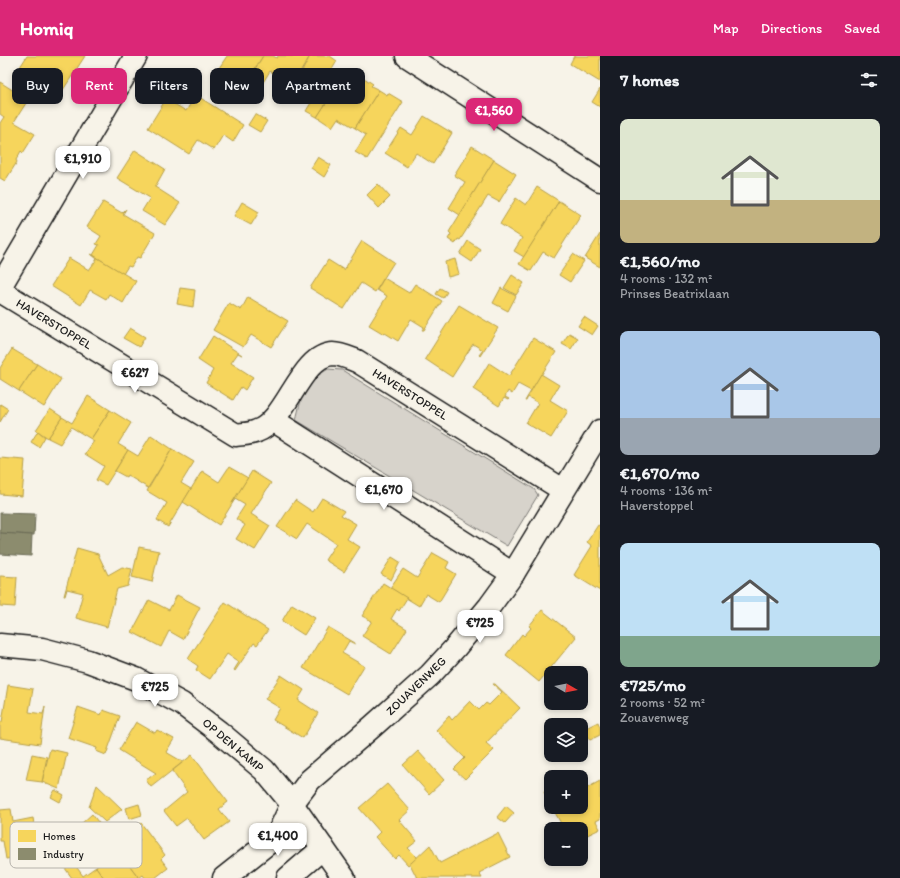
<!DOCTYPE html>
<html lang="en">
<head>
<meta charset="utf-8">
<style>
  :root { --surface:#171b24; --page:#242831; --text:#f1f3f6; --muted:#9ea1a6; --accent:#db2777 }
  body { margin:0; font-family:Itim,sans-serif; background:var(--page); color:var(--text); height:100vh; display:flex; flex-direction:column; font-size:15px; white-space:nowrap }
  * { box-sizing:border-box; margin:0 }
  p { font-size:13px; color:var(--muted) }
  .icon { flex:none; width:22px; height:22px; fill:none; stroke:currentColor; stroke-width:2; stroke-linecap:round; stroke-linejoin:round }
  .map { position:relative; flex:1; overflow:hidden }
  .sheet { display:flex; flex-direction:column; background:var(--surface); width:300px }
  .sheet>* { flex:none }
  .top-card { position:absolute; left:12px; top:12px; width:380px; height:36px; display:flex; gap:8px }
  .needle { width:26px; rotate:99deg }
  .buttons { position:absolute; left:544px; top:610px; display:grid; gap:8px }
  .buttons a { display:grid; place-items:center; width:44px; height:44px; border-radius:8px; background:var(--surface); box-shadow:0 2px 6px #0003; font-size:20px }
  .price { position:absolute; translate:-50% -34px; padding:0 9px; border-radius:8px; background:#fff; color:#222; font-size:13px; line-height:26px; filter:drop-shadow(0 1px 2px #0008) }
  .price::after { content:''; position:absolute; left:50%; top:24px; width:12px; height:9px; margin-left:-6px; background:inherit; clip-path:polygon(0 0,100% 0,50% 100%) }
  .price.on { background:var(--accent); color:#fff }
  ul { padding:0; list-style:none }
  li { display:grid; align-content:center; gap:8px; height:212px; padding:0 20px }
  li span { display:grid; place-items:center; height:124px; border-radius:8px; color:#555 }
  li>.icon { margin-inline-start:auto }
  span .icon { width:72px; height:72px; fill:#fffc; stroke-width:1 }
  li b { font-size:17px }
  h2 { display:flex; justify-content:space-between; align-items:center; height:48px; padding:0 20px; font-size:17px }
  .chip { padding:0 14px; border-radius:8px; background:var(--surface); box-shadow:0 2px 6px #0003; font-size:14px; line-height:36px }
  .chip.on { background:var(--accent); color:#fff }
  header { display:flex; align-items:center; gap:24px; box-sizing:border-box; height:56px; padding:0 20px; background:var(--accent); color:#fff }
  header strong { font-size:19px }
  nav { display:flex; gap:22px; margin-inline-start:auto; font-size:14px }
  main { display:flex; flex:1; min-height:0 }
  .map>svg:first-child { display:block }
  .green { fill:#d7d3cb; stroke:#7a7874 }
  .homes { fill:#f6d55c; stroke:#b59e49 }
  .industry { fill:#8c8c6e; stroke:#6a6a55 }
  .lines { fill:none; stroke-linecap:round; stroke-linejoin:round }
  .minor-casing { stroke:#1c1c1c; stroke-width:25 }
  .minor { stroke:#f7f3e8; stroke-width:22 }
  .labels { text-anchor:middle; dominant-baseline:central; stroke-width:4; stroke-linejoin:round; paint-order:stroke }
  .street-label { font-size:12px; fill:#1c1c1c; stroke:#f7f3e8 }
  .key { fill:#f7f3e8; stroke:#b5b2ab; stroke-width:1 }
  .key-label { font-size:11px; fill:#1c1c1c }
</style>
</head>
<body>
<header>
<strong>Homiq</strong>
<nav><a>Map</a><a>Directions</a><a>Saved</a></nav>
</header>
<main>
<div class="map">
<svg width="600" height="822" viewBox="0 0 600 822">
  <rect width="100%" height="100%" fill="#f7f3e8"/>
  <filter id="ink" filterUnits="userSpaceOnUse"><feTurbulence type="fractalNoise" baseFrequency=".025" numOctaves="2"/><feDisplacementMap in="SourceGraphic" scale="8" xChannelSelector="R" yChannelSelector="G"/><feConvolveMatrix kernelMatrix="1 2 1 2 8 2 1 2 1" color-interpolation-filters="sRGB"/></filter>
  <g filter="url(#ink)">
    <!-- green -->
    <path class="green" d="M 328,313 L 342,314 L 534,433 L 538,439 L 507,490 L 296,364 C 299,353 301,338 309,328 C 313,322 322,317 328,313 Z"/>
    <!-- homes -->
    <g class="homes">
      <path d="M 27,0 L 85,0 L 61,37 L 20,11 Z"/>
      <path d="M 227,0 L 263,0 L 239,37 L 213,21 Z"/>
      <path d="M 263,0 L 273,0 L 277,2 L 278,0 L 310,0 L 292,30 L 270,15 L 262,28 L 250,21 Z"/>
      <path d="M 310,0 L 330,0 L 337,5 L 321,32 L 300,19 Z"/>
      <path d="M 574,0 L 600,0 L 600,26 L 570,8 Z"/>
      <path d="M 358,18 L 373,28 L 371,30 L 379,34 L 355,72 L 338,62 L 332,71 L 317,61 L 342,22 L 352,28 Z"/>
      <path d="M 250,21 L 259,27 L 255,35 L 245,29 Z"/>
      <path d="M 0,26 L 28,44 L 14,66 L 35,78 L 23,97 L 21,95 L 16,104 L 17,106 L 5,125 L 0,122 L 0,67 L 4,61 L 0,58 Z"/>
      <path d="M 600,33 L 600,51 L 592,46 Z"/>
      <path d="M 188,34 L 243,69 L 233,86 L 223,79 L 214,94 L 198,84 L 189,98 L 148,72 L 166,43 L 186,55 L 194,42 L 186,37 Z"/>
      <path d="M 379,34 L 387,39 L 388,37 L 403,46 L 367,103 L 355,96 L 366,79 L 355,72 Z"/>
      <path d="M 317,37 L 328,44 L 317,61 L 306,55 Z"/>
      <path d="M 255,58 L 267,65 L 260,76 L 248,69 Z"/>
      <path d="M 424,60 L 452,77 L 433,108 L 416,97 L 407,111 L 385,97 L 401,72 L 412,79 Z"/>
      <path d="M 472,90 L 494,104 L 460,159 L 449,152 L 465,126 L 454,119 Z"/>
      <path d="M 135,94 L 165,113 L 155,131 L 180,147 L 165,169 L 142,155 L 150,142 L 117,122 Z"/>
      <path d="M 318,101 L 331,109 L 324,121 L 311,112 Z"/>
      <path d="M 494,104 L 516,118 L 499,146 L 488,140 L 460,184 L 458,183 L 455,188 L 448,183 L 451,178 L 449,176 Z"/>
      <path d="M 378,128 L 390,141 L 379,152 L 367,139 Z"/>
      <path d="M 537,131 L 559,145 L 524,201 L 514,195 L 522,182 L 500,168 L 516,142 L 526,149 Z"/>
      <path d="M 559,145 L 581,159 L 554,202 L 543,196 L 531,215 L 519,208 Z"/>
      <path d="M 103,146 L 122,157 L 126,153 L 123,158 L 155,177 L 140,202 L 137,201 L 131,211 L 128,210 L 123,218 L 93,199 L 99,189 L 96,188 L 101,180 L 87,171 Z"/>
      <path d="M 242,146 L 259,156 L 251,169 L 234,160 Z"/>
      <path d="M 600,178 L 600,211 L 585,202 Z"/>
      <path d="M 362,185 L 394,206 L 375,236 L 361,227 L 344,253 L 310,232 L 328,204 L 344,214 Z"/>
      <path d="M 468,185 L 480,193 L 472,206 L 460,198 Z"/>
      <path d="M 91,198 L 136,225 L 123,247 L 109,238 L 106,243 L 90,234 L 81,249 L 51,230 L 69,202 L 89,214 L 97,203 Z"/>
      <path d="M 573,198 L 584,205 L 570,226 L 559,219 Z"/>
      <path d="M 455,203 L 459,218 L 448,221 L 445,206 Z"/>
      <path d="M 512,219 L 524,227 L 516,239 L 504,232 Z"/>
      <path d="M 384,222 L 409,237 L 415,228 L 442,245 L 424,274 L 422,274 L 424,271 L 411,263 L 398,285 L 385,277 L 384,278 L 369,269 L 387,240 L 377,234 Z"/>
      <path d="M 180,232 L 195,234 L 193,251 L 177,248 Z"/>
      <path d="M 440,232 L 447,236 L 443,242 L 436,238 Z"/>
      <path d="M 501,232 L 516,240 L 508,255 L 493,247 Z"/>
      <path d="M 248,241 L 288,265 L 271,291 L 251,279 L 243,291 L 213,274 L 229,247 L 241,254 Z"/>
      <path d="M 459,249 L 498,272 L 480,300 L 479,299 L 483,294 L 473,288 L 452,321 L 425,303 Z"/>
      <path d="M 584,261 L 598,270 L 592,279 L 578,270 Z"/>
      <path d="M 130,272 L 145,281 L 139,291 L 123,282 Z"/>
      <path d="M 569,277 L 578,282 L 571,293 L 562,288 Z"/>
      <path d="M 213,280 L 242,299 L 238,297 L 231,307 L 253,321 L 245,334 L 241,331 L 233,344 L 206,327 L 213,314 L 198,304 Z"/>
      <path d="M 533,282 L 556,296 L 531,335 L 518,328 L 512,338 L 508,335 L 505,341 L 509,343 L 508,344 L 504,342 L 499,350 L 473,333 L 489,307 L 509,320 Z"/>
      <path d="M 12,293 L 37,308 L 19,335 L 0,323 L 0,312 Z"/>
      <path d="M 37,308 L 61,323 L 44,351 L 19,335 Z"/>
      <path d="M 541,318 L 559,329 L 550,344 L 568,355 L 551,382 L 526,367 L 538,347 L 528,341 L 526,345 L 525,345 Z"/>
      <path d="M 88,340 L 110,354 L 91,383 L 71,371 L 60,388 L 48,382 L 62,361 L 72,367 Z"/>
      <path d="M 0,348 L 8,353 L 0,366 Z"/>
      <path d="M 50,353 L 62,361 L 48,382 L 36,374 Z"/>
      <path d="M 110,354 L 131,367 L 118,388 L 128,394 L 106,429 L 96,424 L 104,410 L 85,398 L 94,385 L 91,383 Z"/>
      <path d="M 38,375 L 45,381 L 39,391 L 31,386 Z"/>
      <path d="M 151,379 L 172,393 L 148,432 L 127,419 L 126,421 L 115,415 L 128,394 L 138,400 Z"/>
      <path d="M 172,393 L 194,406 L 181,427 L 191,433 L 168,471 L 157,464 L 167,447 L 147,435 Z"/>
      <path d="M 0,402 L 25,404 L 22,440 L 0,438 Z"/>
      <path d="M 229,411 L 248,422 L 219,469 L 183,446 L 202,415 L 219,426 Z"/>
      <path d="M 252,415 L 271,427 L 251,458 L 270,470 L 255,494 L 236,483 L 245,469 L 236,463 L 245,449 L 235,443 L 232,447 Z"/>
      <path d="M 322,442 L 344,455 L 341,459 L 356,468 L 347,483 L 360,491 L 344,516 L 325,504 L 336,487 L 334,486 L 307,468 L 297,483 L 277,471 L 295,444 L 313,456 Z"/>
      <path d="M 598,469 L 600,470 L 600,535 L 574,519 L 592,490 L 587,486 Z"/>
      <path d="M 139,491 L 159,495 L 152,526 L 132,521 Z"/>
      <path d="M 77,492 L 98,498 L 108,519 L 122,511 L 132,513 L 128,530 L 117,533 L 107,571 L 76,562 L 83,537 L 67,533 L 65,540 L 64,540 Z"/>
      <path d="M 433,497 L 449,506 L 446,512 L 456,518 L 439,546 L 426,538 L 419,550 L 390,532 L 403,513 L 417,522 Z"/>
      <path d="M 392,501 L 400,506 L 391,524 L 381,518 Z"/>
      <path d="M 0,520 L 17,521 L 15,551 L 0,550 Z"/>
      <path d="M 383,527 L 407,542 L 399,555 L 397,553 L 391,563 L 407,573 L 391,598 L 362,580 L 372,565 L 362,560 Z"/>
      <path d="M 177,539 L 200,551 L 183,583 L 169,575 L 161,591 L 132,576 L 149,544 L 169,554 Z"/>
      <path d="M 225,546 L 268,574 L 257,589 L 254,587 L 235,615 L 234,614 L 239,606 L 227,598 L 210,623 L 196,614 L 198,610 L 188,603 Z"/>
      <path d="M 292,548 L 315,562 L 304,579 L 282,565 Z"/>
      <path d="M 542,554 L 576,581 L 539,626 L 506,599 L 522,578 L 524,580 L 531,572 L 529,570 Z"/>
      <path d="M 328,571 L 355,587 L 355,588 L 349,585 L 342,597 L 364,610 L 347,638 L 303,612 Z"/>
      <path d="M 281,619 L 304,634 L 298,644 L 318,657 L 303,682 L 273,664 L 280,652 L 265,643 Z"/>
      <path d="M 493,628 L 495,628 L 520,652 L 486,687 L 494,694 L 465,723 L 454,713 L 465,702 L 436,674 L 449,660 L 452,664 L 470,645 L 479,654 L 486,647 L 489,649 L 502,636 Z"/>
      <path d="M 8,629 L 33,633 L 29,656 L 43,658 L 45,650 L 40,688 L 0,682 L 0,665 L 2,666 Z"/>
      <path d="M 78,651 L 101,659 L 103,654 L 120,660 L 106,699 L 96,695 L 97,692 L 68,682 Z"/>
      <path d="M 136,666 L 155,677 L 157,674 L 174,683 L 166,696 L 183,706 L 151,731 L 146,724 L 156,717 L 119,694 Z"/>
      <path d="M 598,666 L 600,671 L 600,679 L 590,684 L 584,673 Z"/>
      <path d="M 50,693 L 67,697 L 59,733 L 42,726 Z"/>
      <path d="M 418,695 L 444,724 L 429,738 L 403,709 Z"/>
      <path d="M 32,698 L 47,701 L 42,726 L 26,724 Z"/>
      <path d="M 192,699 L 228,746 L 219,753 L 229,766 L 204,784 L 187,762 L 176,770 L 164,755 L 187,736 L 172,715 Z"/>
      <path d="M 600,725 L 600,763 L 596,765 L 600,773 L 581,782 L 581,773 L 564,773 L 552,751 L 581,751 L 581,727 L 585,733 Z"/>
      <path d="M 387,728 L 410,754 L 399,764 L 417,785 L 408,792 L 418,802 L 408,809 L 399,799 L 395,803 L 375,781 L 380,776 L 359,752 Z"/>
      <path d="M 97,729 L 122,753 L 105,766 L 89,751 Z"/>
      <path d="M 551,733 L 551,749 L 544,736 Z"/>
      <path d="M 55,734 L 64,739 L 60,746 L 51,741 Z"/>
      <path d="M 139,748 L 142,759 L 129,763 L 126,752 Z"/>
      <path d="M 506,750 L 514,757 L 505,767 L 497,761 Z"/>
      <path d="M 11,753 L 13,766 L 33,762 L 39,798 L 6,803 L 3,785 L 0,785 L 0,754 Z"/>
      <path d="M 92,758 L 101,770 L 90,779 L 81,768 Z"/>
      <path d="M 141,767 L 165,799 L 161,803 L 168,812 L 155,822 L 145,822 L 143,819 L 139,822 L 111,785 L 115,782 L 125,795 L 140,784 L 132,774 Z"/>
      <path d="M 498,777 L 510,801 L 479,817 L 482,822 L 417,822 L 410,808 L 430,789 L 440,807 Z"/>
      <path d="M 111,785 L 139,822 L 104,822 L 96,811 L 116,796 L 108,787 Z"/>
      <path d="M 70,802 L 83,820 L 96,811 L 104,822 L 72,822 L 62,808 Z"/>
    </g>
    <!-- industry -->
    <g class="industry">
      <path d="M 0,457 L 35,458 L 34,479 L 0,477 Z"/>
      <path d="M 0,477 L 32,479 L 31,500 L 0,498 Z"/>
    </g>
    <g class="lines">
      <!-- minor casing -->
      <g class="minor-casing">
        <g id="minor">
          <path d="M 407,0 L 600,124"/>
          <path d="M 0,231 L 136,0"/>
          <path d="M 0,235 L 236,379 C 242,378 251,378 257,375 C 287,365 300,299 333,298 C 340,298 349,302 357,305 L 563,434"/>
          <path d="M 273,364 L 513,518"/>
          <path d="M 0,589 L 42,593 L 88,605 L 136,623 L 182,648 L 219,676 L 264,714 L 292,748 L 344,822"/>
          <path d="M 224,822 L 277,780 L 292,748 L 310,724 L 373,670 L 430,619 L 455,592 L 489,551 L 513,518 L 600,375"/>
          <path d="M 288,822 L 323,792"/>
        </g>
      </g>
      <!-- minor -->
      <use href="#minor" class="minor"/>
    </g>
  </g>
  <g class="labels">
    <!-- street labels -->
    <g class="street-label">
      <text transform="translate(54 268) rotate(31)">HAVERSTOPPEL</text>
      <text transform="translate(410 338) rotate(32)">HAVERSTOPPEL</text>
      <text transform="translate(416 630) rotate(-44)">ZOUAVENWEG</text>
      <text transform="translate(233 689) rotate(40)">OP DEN KAMP</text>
    </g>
  </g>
  <!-- legend -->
  <rect x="10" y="766" width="132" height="46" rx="6" class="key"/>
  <rect x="18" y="774" width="18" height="12" fill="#f6d55c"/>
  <rect x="18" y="792" width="18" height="12" fill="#8c8c6e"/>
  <g class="key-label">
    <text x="43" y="784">Homes</text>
    <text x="43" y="802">Industry</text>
  </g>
</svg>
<div class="buttons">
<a><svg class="needle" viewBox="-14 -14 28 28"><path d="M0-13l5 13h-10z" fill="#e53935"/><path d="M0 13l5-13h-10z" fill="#9ea1a6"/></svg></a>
<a><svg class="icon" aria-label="layers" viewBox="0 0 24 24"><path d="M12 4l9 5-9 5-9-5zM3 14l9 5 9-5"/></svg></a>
<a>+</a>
<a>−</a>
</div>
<b class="price on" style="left:494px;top:76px">€1,560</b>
<b class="price" style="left:83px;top:124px">€1,910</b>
<b class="price" style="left:135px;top:338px">€627</b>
<b class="price" style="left:384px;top:455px">€1,670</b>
<b class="price" style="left:480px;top:588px">€725</b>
<b class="price" style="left:155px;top:652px">€725</b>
<b class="price" style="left:278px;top:801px">€1,400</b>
<div class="top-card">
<a class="chip">Buy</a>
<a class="chip on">Rent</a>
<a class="chip">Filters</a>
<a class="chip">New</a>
<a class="chip">Apartment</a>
</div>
</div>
<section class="sheet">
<h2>7 homes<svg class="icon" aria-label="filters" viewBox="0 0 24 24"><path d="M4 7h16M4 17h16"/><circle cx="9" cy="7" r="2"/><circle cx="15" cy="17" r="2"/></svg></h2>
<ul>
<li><span style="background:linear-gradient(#dfe7d0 65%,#c2b280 0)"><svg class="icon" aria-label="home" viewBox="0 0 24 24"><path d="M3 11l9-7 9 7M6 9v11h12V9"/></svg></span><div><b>€1,560/mo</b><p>4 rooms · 132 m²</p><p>Prinses Beatrixlaan</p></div></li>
<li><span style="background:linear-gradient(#a9c7e8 70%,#9aa5b1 0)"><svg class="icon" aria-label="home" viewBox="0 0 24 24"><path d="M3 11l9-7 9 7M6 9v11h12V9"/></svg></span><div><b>€1,670/mo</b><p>4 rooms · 136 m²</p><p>Haverstoppel</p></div></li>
<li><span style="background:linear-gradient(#bfe0f5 75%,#7fa58c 0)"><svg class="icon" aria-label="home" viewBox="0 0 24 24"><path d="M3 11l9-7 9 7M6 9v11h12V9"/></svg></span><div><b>€725/mo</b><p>2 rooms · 52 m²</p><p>Zouavenweg</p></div></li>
</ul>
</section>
</main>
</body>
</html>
